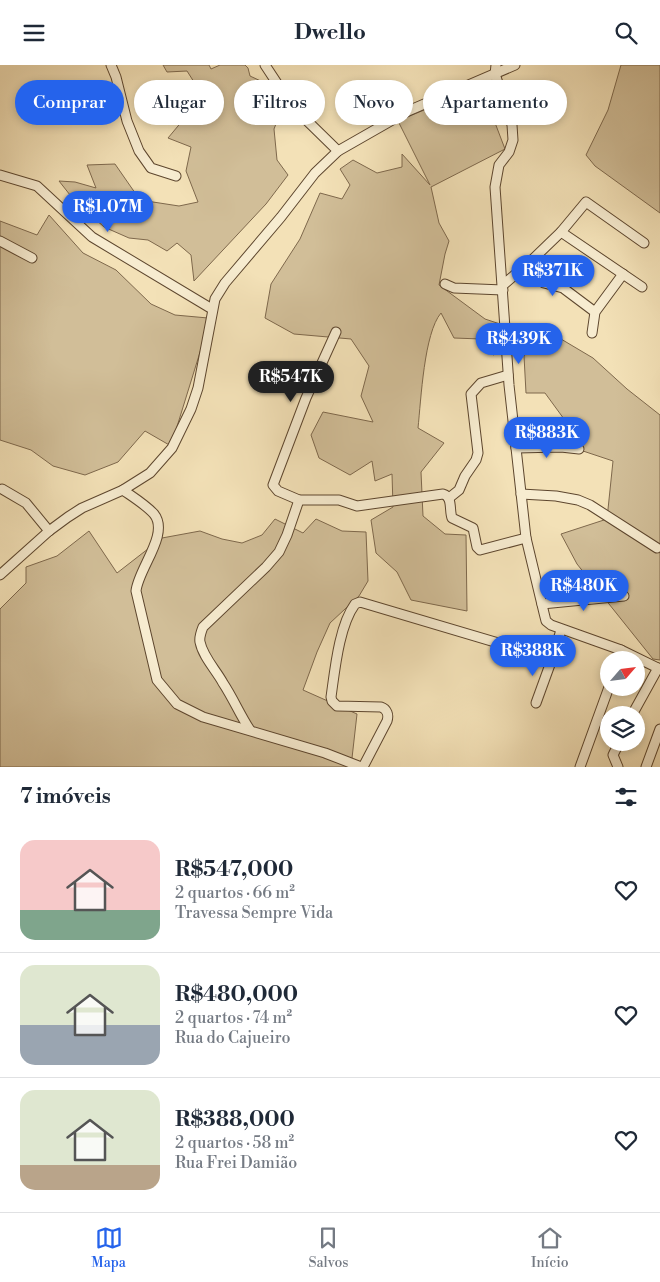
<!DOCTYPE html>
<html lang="pt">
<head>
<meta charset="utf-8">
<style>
  :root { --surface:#fff; --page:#f2f2f3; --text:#1f2937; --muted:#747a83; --line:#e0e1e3; --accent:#2563eb }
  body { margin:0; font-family:"Libre Bodoni",serif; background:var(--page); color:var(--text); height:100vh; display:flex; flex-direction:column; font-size:19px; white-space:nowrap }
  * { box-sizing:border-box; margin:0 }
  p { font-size:16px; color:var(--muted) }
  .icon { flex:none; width:28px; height:28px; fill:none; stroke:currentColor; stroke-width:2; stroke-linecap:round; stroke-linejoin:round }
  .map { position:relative; height:702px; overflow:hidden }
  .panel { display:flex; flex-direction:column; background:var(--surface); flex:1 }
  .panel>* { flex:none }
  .guide { position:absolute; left:15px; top:15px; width:630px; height:45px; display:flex; gap:10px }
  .needle { width:32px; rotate:62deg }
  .controls { position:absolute; left:600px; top:586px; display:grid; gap:10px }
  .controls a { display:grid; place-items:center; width:45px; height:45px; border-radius:50%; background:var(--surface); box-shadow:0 2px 8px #0003; font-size:25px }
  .price { position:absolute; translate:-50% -42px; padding:0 11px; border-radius:18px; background:var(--accent); color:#fff; font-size:16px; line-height:32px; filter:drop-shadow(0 1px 2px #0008) }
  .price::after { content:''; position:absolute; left:50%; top:30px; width:15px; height:11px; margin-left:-8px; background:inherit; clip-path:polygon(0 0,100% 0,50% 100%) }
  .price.on { background:#222; color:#fff }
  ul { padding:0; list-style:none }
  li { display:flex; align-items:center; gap:15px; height:125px; padding:0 20px }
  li+li { border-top:1px solid var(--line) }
  li span { display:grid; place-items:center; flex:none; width:140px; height:100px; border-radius:15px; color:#555 }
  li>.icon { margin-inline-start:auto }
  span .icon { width:60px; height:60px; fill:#fffc; stroke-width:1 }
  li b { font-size:21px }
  h2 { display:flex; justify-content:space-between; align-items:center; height:60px; padding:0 20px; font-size:21px }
  .tag { padding:0 18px; border-radius:22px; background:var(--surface); box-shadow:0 2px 8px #0003; font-size:18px; line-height:45px }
  .tag.on { background:var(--accent); color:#fff }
  header { display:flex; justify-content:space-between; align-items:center; height:65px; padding:0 20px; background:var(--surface); font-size:22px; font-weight:800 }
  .tab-bar { display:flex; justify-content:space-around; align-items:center; height:70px; border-top:1px solid var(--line); background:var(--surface); font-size:14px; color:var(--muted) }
  .tab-bar a { display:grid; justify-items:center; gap:2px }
  .tab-bar .on { color:var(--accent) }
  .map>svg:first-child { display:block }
  .green { fill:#d1be98; stroke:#7e684c }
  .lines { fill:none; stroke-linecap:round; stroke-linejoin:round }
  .street-casing { stroke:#5d462e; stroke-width:11 }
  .street { stroke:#f7ecd0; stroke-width:9 }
</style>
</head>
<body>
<header><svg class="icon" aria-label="menu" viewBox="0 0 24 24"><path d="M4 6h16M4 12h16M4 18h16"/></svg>Dwello<svg class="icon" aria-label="search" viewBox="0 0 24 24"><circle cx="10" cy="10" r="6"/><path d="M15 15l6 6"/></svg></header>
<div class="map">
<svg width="660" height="702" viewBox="0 0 660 702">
  <rect width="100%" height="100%" fill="#f3e1b7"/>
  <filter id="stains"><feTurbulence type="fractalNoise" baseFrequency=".004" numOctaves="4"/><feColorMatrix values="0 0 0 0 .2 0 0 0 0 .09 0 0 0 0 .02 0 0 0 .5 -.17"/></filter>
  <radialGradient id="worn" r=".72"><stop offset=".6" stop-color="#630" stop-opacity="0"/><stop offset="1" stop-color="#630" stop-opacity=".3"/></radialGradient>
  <!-- green -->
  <g class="green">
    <path d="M 163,0 L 209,0 L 211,4 L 220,0 L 245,0 L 248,3 L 250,11 L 265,18 L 266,29 L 276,36 L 281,46 L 274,64 L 277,95 L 288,110 L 266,139 L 194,216 L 191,190 L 177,178 L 167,186 L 148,175 L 129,173 L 104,162 L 74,135 L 59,116 L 75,117 L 96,123 L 87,100 L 115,99 L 140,135 L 179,141 L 198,137 L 186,106 L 191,82 L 168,73 L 183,55 L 201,28 L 187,6 L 167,7 Z"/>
    <path d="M 621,0 L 660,0 L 660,148 L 595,101 L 586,90 L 608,45 Z"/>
    <path d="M 481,21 L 505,84 L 431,122 L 439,158 L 449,176 L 445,189 L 439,220 L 485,254 L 500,259 L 501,287 L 493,290 L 481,274 L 454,273 L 441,248 C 424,268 421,335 418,363 L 444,378 L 421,407 L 423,451 L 445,469 L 466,470 L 467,546 L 411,535 L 397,507 L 376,488 L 371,455 L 393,442 L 392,409 L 375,416 L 372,396 L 350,410 L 319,393 L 311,370 L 323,347 L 373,357 L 361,331 L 369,301 L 351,274 L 294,269 L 265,253 L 271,219 L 300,174 L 320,128 L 342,134 L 350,120 L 340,104 L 353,95 L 377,108 L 402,102 L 402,89 L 430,120 L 398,56 Z"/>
    <path d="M 49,150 L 83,188 L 116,205 L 151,239 L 175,250 L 208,253 L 205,271 L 171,381 L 145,366 L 118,397 L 85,410 L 53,401 L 31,385 L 0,375 L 0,156 L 37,170 Z"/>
    <path d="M 538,274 L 561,274 L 593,293 L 627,324 L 660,350 L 660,595 L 653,594 L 577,499 L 561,469 L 607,454 L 613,396 L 577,384 L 564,354 L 545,328 L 526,328 L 524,291 Z"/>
    <path d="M 275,454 L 303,468 L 316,454 L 342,466 L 366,467 L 368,516 L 359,531 L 330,558 L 317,587 L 303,625 L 357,649 L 351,702 L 0,702 L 0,544 L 26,518 L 26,502 L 57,491 L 89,466 L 117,508 L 162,473 L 200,466 L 222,474 L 242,478 L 262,470 Z"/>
  </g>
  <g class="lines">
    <!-- street casing -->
    <g class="street-casing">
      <g id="street">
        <path d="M 111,0 L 116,12 L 127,56 L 139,86 L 151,103 L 176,111"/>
        <path d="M 265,0 L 292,41 L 338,86"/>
        <path d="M 496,0 L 495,9 L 512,60 L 513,75 L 509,87 L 499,100 L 495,122 L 509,320 L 526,473 L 544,548 L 546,556 L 551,560 L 621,585 L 660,604"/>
        <path d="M 0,110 L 37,121 L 92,172 L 212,244"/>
        <path d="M 561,167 L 642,222"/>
        <path d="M 0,176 L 32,193"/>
        <path d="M 523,203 L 544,218 L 563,223 L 595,247"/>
        <path d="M 445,219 L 454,223 L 503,225"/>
        <path d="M 503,220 L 532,195 L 561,167 L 586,137 L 644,178"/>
        <path d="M 336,267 L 306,333 L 273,420 L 278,426 L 299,435 L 339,435 L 357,441 L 443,429 C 453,432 449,445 452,453 L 473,463 L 477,482 L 480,485 L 526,473"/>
        <path d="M 592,268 L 595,247 L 623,209"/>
        <path d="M 516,383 L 561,382 L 579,384"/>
        <path d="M 2,424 L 26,438 L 49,466"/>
        <path d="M 123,425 C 133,432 146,440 154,449 C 170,469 138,504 136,526 L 157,615 L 177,639 L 203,652 L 325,688 L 361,702"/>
        <path d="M 521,429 L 556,431 L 578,435 L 590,440 L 657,483"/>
        <path d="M 449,433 L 459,425 L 465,411 L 476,395 L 478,388 L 471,329 L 481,318 L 508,310"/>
        <path d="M 0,510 L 49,466 L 68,452 L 82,443 L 123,425 L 150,408 L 172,383 L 191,344 L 198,323 L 215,234 L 225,218 L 281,152 L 315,108 L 338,86 L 408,46 L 515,0"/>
        <path d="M 542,539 L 624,531"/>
        <path d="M 618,595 L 621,585"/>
        <path d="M 536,638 L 552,594"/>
        <path d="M 632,650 L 658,603"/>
        <path d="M 250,665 C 240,650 233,633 223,618 C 216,605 203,592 200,577 C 199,572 201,567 203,562 L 266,502 L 279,487 L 287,470 L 299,435"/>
        <path d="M 363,702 L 387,656 C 389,650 387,644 381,642 L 337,641 L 332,636 L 331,632 C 335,604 339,561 355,539 L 360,537 L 552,594 L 561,565"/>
        <path d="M 580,702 L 609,622"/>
        <path d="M 618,702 L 613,690 L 619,678"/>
        <path d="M 646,702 L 660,664"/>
      </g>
    </g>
    <!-- street -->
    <use href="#street" class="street"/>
  </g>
  <rect width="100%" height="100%" filter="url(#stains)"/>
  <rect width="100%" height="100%" fill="url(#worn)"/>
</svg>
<div class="controls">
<a><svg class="needle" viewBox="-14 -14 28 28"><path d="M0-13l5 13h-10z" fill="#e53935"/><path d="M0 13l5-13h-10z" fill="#747a83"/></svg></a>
<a><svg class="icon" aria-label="layers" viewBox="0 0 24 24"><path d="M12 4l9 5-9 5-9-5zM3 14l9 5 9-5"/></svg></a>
</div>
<b class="price" style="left:108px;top:168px">R$1.07M</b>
<b class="price" style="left:553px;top:232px">R$371K</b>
<b class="price" style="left:519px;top:300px">R$439K</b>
<b class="price on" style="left:291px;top:338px">R$547K</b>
<b class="price" style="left:547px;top:394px">R$883K</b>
<b class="price" style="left:584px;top:547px">R$480K</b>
<b class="price" style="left:533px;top:612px">R$388K</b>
<div class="guide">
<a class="tag on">Comprar</a>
<a class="tag">Alugar</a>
<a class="tag">Filtros</a>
<a class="tag">Novo</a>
<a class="tag">Apartamento</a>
</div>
</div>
<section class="panel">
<h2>7 imóveis<svg class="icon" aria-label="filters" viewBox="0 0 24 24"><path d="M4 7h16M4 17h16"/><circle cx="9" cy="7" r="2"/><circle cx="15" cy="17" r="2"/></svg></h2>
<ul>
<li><span style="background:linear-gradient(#f6c9c9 70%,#7fa58c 0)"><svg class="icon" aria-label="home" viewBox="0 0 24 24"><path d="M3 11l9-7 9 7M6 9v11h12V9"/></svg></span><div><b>R$547,000</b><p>2 quartos · 66 m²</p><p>Travessa Sempre Vida</p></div><svg class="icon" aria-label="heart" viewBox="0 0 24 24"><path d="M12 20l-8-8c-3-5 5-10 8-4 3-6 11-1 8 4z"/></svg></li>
<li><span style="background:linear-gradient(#dfe7d0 60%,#9aa5b1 0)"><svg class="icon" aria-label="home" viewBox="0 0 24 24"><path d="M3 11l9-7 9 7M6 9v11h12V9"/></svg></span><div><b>R$480,000</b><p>2 quartos · 74 m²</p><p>Rua do Cajueiro</p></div><svg class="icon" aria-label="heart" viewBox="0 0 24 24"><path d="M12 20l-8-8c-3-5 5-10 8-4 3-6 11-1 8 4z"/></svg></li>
<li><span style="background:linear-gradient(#dfe7d0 75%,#b9a48a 0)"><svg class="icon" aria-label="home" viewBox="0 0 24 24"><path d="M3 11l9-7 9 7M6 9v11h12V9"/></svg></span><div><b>R$388,000</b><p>2 quartos · 58 m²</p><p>Rua Frei Damião</p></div><svg class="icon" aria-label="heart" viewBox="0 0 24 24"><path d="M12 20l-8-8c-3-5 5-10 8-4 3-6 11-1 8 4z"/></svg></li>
</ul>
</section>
<nav class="tab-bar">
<a class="on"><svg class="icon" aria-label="map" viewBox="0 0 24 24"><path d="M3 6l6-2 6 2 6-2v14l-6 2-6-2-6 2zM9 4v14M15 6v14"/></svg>Mapa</a>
<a><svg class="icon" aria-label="saved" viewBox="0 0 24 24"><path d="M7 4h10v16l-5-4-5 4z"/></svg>Salvos</a>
<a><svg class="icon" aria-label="home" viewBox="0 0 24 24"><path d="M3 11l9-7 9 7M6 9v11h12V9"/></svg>Início</a>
</nav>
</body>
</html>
